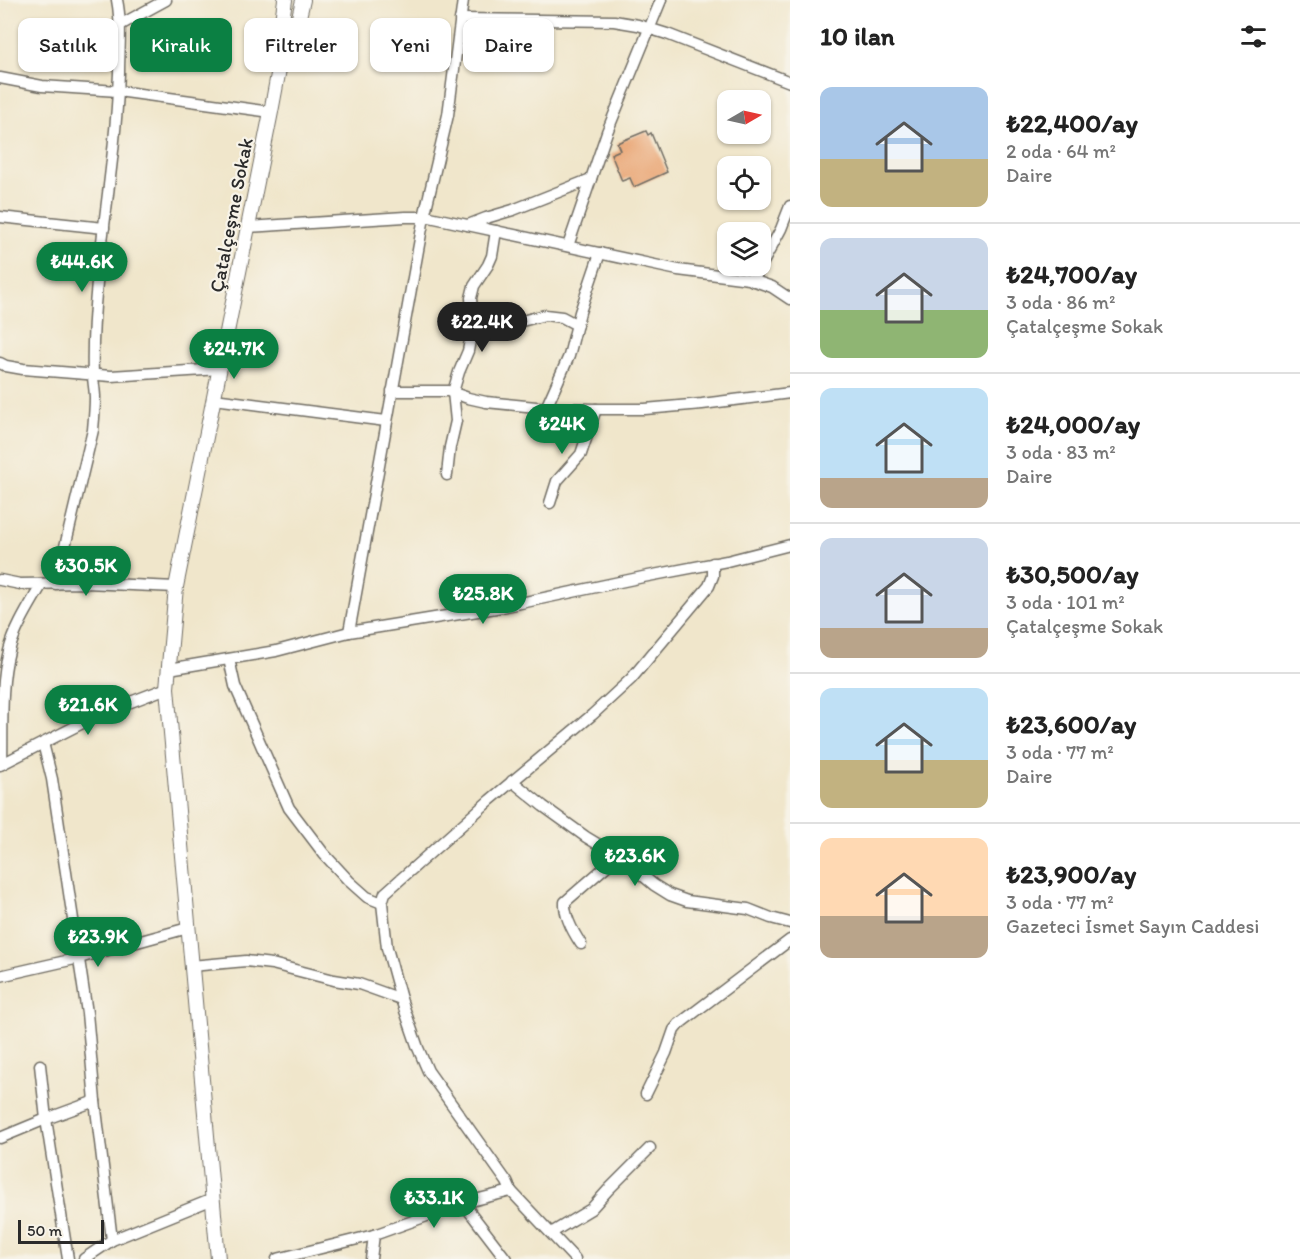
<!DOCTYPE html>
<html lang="tr">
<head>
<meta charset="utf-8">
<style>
  :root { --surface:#fff; --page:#f6f6f6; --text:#222; --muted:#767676; --line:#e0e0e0; --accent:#0b8043 }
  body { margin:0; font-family:Itim,sans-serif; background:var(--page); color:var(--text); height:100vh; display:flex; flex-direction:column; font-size:22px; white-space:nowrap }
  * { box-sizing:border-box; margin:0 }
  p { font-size:20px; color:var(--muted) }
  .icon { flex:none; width:33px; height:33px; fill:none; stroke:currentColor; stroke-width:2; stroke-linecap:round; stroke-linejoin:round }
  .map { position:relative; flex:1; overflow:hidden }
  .side { display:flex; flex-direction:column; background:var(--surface); width:510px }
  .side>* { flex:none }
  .banner { position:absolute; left:18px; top:18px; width:570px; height:54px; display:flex; gap:12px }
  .needle { width:39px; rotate:81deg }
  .tools { position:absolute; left:717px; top:90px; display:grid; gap:12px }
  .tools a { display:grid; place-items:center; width:54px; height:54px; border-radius:12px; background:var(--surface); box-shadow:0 2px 4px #0004; font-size:30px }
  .scale { position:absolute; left:18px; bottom:15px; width:86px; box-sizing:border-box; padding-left:6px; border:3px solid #2b2b2b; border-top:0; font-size:16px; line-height:21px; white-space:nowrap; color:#2b2b2b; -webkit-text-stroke:4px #f7f3e8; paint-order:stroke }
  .price { position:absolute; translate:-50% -51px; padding:0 14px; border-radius:21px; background:var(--accent); color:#fff; font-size:20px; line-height:39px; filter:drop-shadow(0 2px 3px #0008) }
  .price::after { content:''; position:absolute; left:50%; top:36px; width:18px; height:14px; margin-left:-9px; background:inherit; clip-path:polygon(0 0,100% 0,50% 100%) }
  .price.selected { background:#222; color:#fff }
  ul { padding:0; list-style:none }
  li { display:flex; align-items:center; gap:18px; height:150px; padding:0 30px }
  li+li { border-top:2px solid var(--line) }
  li span { display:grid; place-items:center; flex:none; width:168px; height:120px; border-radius:12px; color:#555 }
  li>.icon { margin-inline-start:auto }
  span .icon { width:72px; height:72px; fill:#fffc; stroke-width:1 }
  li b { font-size:26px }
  h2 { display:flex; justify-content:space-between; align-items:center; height:72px; padding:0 30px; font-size:26px }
  .pill { padding:0 21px; border-radius:12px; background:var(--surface); box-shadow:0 2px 4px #0004; font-size:21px; line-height:54px }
  .pill.selected { background:var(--accent); color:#fff }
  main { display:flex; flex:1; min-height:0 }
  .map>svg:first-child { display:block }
  .building { fill:#eaa878 }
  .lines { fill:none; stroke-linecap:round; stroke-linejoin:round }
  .minor-casing { stroke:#706c63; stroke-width:13 }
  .tertiary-casing { stroke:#706c63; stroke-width:16 }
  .minor { stroke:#fff; stroke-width:10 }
  .tertiary { stroke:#fff; stroke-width:14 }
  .labels { text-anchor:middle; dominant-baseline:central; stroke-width:4.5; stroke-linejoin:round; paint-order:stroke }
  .street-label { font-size:20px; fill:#2b2b2b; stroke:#f7f3e8 }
</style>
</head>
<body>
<main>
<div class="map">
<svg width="790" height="1259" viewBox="0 0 790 1259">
  <rect width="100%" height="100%" fill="#f7f3e8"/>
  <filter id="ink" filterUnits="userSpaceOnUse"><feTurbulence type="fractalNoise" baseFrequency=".0167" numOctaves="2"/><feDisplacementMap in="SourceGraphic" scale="12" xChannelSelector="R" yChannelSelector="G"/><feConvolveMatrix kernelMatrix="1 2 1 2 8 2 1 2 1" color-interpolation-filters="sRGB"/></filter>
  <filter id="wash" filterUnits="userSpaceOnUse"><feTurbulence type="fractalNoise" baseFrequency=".008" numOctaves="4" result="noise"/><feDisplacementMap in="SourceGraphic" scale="24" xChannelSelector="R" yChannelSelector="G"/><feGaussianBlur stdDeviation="1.35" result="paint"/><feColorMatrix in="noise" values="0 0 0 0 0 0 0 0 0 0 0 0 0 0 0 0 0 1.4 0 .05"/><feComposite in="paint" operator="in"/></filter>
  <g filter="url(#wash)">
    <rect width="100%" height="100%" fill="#f0e6cb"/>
    <g id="blocks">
      <!-- building -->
      <path class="building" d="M 646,131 L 648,135 L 651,133 L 667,172 L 634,187 L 630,178 L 622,181 L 611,154 L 620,150 L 617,143 Z"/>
    </g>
  </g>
  <g filter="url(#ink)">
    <use href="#blocks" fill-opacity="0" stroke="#706c63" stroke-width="1.5"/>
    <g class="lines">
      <!-- minor casing -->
      <g class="minor-casing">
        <g id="minor">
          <path d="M 460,19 L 614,21 L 638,25 L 667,34 L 790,82"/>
          <path d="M 120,25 L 166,0"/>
          <path d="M 0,78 L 42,86 L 118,91 L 271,112"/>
          <path d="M 0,217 L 104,228"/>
          <path d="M 468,225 L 486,218 L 513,210 L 591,179"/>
          <path d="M 248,227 L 405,217 L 430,217 L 678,270 L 749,279 L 772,287 L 790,299"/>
          <path d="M 568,246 L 607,132 L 661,0"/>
          <path d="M 753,281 L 781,229 L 790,206"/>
          <path d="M 473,325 L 514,323 L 545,315 L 562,317 L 577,325"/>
          <path d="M 0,363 L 6,366 L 23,369 L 111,376 L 220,369"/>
          <path d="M 392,391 L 448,391 L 468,398 L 486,402 L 546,408 L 596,409 L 645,409 L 702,404 L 790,393"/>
          <path d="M 214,399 L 386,421"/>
          <path d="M 546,408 L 569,356 L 580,312 L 600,253"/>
          <path d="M 447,475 L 450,447 L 456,421 L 453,392 L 459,372 L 468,351 L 473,325 L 471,298 L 474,286 L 488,265 L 492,256 L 496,231"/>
          <path d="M 550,503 L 557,481 L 581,454 L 596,409"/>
          <path d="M 0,580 L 20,584 L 86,583 L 176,587"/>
          <path d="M 56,584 L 93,430 C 94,419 95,408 95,398 C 95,390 93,382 93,375 C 92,344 94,313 97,283 C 105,213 116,144 119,73 C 119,49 122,24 117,0"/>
          <path d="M 349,632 L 424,217 L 448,115 L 463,0"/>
          <path d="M 229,659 L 235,686 L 289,808 L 324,854 L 349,881 L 367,897 L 382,903"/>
          <path d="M 169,669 L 276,651 L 349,632 L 502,607 L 643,577 L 727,561 L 790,545"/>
          <path d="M 43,743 L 52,779 L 87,1013 L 95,1101 L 112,1240"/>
          <path d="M 2,764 C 3,729 0,685 9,651 C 15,628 30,605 42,584"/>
          <path d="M 0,765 L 102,713 L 167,688"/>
          <path d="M 512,781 L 543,806 L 586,837 L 624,860 L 654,885 L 670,895 L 687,901 L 748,909 L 771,918 L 790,923"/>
          <path d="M 581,944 C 573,932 564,916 565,902 L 618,856"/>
          <path d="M 191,966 L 246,961 L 272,964 L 334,980 L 359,984 L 401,999"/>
          <path d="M 0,976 L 79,958 L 188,928"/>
          <path d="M 40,1065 L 46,1119 L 68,1259"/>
          <path d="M 646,1094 L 666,1053 L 674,1030 L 679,1024 L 790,940"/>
          <path d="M 0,1138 L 46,1119 L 95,1101"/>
          <path d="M 511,1191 L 507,1182 L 428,1071 L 418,1048 L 401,999 L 387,948 L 382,903 L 385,893 L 490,800 L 592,715 L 631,679 L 709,586 L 713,576 L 713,563"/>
          <path d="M 463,1203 L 506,1259"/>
          <path d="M 551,1233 L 591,1209 L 608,1190 L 650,1148"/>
          <path d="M 84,1259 L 112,1240 L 213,1199"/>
          <path d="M 277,1259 L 374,1235 L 463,1203 L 511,1191 L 575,1259"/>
          <path d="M 371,1259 L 374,1235"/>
        </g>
      </g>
      <!-- tertiary casing -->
      <g class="tertiary-casing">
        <g id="tertiary">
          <path d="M 279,69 L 290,56 L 303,0"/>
          <path d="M 218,1259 L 167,688 L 176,587 L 271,112 L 279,69 L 277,54 L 285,0"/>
        </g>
      </g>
      <!-- minor -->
      <use href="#minor" class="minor"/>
      <!-- tertiary -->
      <use href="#tertiary" class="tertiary"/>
    </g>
  </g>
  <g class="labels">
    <!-- street labels -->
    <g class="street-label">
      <text transform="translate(231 215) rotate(-79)">Çatalçeşme Sokak</text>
    </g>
  </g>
</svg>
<div class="tools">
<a><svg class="needle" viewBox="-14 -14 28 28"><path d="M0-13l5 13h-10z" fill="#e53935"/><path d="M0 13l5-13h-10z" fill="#767676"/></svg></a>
<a><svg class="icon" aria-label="locate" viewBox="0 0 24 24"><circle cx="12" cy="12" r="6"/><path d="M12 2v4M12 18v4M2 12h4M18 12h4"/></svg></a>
<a><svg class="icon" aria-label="layers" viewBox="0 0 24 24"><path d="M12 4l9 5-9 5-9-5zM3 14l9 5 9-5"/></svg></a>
</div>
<div class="scale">50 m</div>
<b class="price" style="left:82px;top:293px">₺44.6K</b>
<b class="price selected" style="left:482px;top:353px">₺22.4K</b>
<b class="price" style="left:234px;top:380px">₺24.7K</b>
<b class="price" style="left:562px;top:455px">₺24K</b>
<b class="price" style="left:86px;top:597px">₺30.5K</b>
<b class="price" style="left:483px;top:625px">₺25.8K</b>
<b class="price" style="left:88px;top:736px">₺21.6K</b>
<b class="price" style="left:635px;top:887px">₺23.6K</b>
<b class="price" style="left:98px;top:968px">₺23.9K</b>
<b class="price" style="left:434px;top:1229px">₺33.1K</b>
<div class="banner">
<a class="pill">Satılık</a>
<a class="pill selected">Kiralık</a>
<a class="pill">Filtreler</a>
<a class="pill">Yeni</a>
<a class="pill">Daire</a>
</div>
</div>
<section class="side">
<h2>10 ilan<svg class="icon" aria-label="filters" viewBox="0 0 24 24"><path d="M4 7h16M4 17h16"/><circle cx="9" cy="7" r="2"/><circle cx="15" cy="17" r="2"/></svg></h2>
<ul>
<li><span style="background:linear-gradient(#a9c7e8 60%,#c2b280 0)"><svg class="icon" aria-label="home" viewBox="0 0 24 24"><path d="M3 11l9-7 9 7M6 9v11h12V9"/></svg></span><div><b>₺22,400/ay</b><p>2 oda · 64 m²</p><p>Daire</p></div></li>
<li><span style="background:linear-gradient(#c9d6e8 60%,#8fb573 0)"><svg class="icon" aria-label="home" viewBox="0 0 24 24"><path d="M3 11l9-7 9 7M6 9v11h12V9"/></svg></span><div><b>₺24,700/ay</b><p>3 oda · 86 m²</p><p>Çatalçeşme Sokak</p></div></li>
<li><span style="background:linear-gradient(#bfe0f5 75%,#b9a48a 0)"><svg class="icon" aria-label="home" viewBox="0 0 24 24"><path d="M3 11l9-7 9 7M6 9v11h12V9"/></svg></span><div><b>₺24,000/ay</b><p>3 oda · 83 m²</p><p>Daire</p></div></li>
<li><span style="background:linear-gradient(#c9d6e8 75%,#b9a48a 0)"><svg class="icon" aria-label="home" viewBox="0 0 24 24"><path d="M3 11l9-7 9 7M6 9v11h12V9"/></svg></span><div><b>₺30,500/ay</b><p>3 oda · 101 m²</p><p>Çatalçeşme Sokak</p></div></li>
<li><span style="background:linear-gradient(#bfe0f5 60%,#c2b280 0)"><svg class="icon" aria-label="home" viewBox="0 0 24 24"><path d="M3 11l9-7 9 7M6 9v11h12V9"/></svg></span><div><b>₺23,600/ay</b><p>3 oda · 77 m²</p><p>Daire</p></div></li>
<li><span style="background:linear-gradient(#ffd9b3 65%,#b9a48a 0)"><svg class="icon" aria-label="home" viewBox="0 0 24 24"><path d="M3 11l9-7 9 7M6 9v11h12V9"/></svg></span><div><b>₺23,900/ay</b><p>3 oda · 77 m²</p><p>Gazeteci İsmet Sayın Caddesi</p></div></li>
</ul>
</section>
</main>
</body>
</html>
